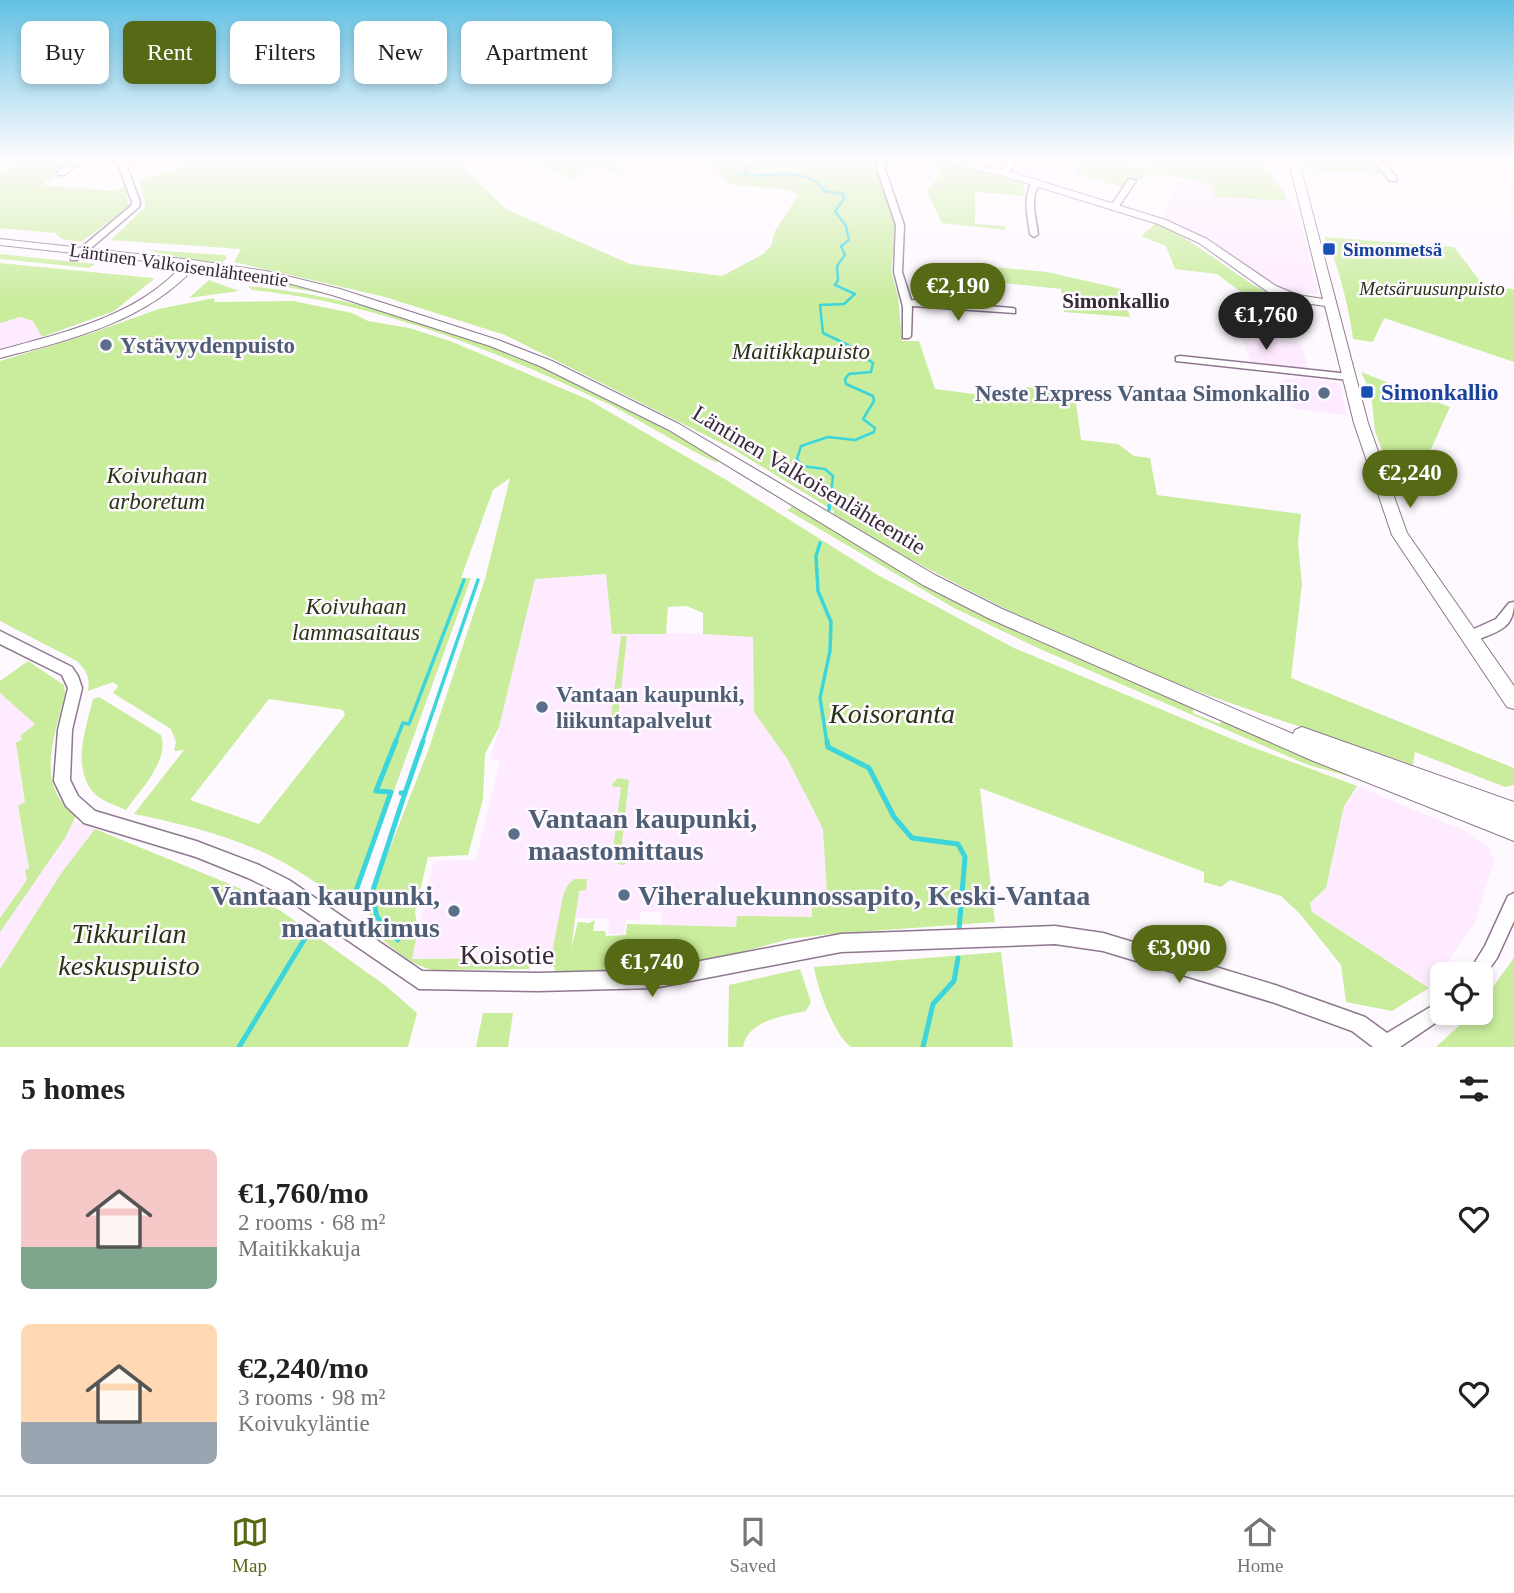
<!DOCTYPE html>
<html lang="en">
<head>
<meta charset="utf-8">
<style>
  :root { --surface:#fff; --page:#f6f6f6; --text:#222; --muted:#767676; --line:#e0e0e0; --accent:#566915 }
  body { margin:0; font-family:"Times New Roman",serif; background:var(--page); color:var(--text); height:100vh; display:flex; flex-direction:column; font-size:26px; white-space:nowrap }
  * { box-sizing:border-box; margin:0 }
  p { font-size:23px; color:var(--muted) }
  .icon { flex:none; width:38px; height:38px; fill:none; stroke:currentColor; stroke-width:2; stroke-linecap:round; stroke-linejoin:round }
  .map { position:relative; height:1047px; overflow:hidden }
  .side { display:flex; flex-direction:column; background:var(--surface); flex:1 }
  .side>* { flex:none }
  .guide { position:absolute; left:21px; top:21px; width:700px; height:63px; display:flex; gap:14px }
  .controls { position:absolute; left:1430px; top:962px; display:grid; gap:14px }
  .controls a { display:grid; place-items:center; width:63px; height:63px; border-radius:10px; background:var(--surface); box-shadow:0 4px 10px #0003; font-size:35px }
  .price { position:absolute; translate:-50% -60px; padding:0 16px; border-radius:24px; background:var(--accent); color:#fff; font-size:23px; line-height:46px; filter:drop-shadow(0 2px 4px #0008) }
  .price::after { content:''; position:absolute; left:50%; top:42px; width:21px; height:16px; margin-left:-10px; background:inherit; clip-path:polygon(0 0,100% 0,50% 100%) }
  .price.current { background:#222; color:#fff }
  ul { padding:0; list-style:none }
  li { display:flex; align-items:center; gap:21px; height:175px; padding:0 21px }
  li span { display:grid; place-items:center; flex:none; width:196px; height:140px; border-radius:10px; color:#555 }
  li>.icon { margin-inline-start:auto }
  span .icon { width:84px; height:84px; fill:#fffc; stroke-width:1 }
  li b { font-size:30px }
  h2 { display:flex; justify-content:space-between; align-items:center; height:84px; padding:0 21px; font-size:30px }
  .pill { padding:0 24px; border-radius:10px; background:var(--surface); box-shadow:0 4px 10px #0003; font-size:24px; line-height:63px }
  .pill.current { background:var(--accent); color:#fff }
  .dock { display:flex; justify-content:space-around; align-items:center; height:98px; border-top:2px solid var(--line); background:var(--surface); font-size:19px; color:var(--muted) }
  .dock a { display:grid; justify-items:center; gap:4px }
  .dock .current { color:var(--accent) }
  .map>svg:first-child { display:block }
  .built { fill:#feebff }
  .green { fill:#c9ed9c; fill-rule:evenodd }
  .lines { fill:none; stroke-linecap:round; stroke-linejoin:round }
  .stream-far2 { stroke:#3bd5db; stroke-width:2.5 }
  .stream-far1 { stroke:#3bd5db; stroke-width:3.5 }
  .stream { stroke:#3bd5db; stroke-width:5 }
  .minor-casing { stroke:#8e778f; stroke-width:3 }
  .major-casing { stroke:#8e778f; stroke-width:2 }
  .minor { fill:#fff; fill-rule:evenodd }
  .major { fill:#fff; fill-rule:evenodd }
  .transit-dot { fill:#1a4fb4; stroke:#fef9ff; stroke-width:2.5 }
  .service-dot { fill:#5c6f8a; stroke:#fef9ff; stroke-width:2.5 }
  .labels { text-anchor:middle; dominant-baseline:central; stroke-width:5; stroke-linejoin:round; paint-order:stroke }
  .far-transit-label { font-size:19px; font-weight:bold; fill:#164399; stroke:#fef9ff; text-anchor:start }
  .far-street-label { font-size:19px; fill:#342b35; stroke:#fef9ff }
  .far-park-label { font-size:19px; font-style:italic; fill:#273511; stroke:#fef9ff }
  .far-quarter-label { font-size:21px; font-weight:bold; fill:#342b35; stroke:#fef9ff }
  .service-label { font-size:23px; font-weight:bold; fill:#4e5e75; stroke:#fef9ff; text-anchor:start }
  .park-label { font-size:23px; font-style:italic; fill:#273511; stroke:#fef9ff }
  .transit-label { font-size:23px; font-weight:bold; fill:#164399; stroke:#fef9ff; text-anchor:start }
  .street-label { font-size:23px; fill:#342b35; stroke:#fef9ff }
  .near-park-label { font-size:28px; font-style:italic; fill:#273511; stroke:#fef9ff }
  .near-service-label { font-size:28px; font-weight:bold; fill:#4e5e75; stroke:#fef9ff; text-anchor:start }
  .near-street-label { font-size:28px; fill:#342b35; stroke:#fef9ff }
</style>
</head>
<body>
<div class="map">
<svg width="1514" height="1047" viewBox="0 0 1514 1047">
  <rect width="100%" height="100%" fill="#fef9ff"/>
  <!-- built -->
  <g class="built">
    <path d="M 1022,158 L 1029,158 L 1056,166 L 1040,180 L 1016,173 L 1014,168 Z"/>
    <path d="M 1233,158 L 1283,158 L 1283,169 L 1268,168 L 1298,212 L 1318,293 L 1306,294 L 1285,289 L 1260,277 L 1207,238 L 1161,217 L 1180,180 L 1208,182 Z"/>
    <path d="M 22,317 L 34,321 L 42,337 L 0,349 L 0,323 Z"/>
    <path d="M 1240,335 L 1299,342 L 1310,369 L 1251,362 Z"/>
    <path d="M 1306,377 L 1340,384 L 1347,416 L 1292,408 L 1283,380 Z"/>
    <path d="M 607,574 L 612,634 L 686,633 L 753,636 L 754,712 L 788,760 L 823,829 L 827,894 L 812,918 L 738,916 L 737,927 L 661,926 L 662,912 L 641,912 L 639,920 L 626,920 L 624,934 L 608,934 L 609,919 L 576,918 L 568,958 L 412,959 L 434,861 L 476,860 L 500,760 L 491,759 L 535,579 Z"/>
    <path d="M 0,693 L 36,724 L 20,736 L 22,739 L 16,744 L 25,802 L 18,807 L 29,868 L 27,879 L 73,821 L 95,829 L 62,872 L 0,969 Z"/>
    <path d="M 1357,786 L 1463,830 L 1489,847 L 1494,862 L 1474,925 L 1429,988 L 1313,912 L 1310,903 L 1326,888 L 1344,806 Z"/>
  </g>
  <!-- green -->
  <g class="green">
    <path d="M 39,158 L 76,158 L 60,173 L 41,185 L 114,191 L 125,187 L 129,207 L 81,242 L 62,239 L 55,233 L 0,228 L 0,171 Z"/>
    <path d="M 205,158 L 454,158 L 506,209 L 630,264 L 722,276 L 763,254 L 771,246 L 775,231 L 798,196 L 790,190 L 730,184 L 725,182 L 708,158 L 880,158 L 875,166 L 896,227 L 891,271 L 898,296 L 902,341 L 919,341 L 935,389 L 1012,399 L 1027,387 L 1064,391 L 1075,395 L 1081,440 L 1118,444 L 1134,456 L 1150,458 L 1157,495 L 1301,514 L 1298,543 L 1302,584 L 1291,678 L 1514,768 L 1514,785 L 1505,787 L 1415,752 L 1413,765 C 1311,730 1207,698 1107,656 C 1012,616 923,566 832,517 L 834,511 L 733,449 L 505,335 L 385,297 L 234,262 L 241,249 L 111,240 L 146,206 L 139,181 Z"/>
    <path d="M 528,158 L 570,158 L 567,163 C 587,167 602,158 622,158 L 620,173 L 593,166 L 570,179 Z"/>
    <path d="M 1087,158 L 1112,158 L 1140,169 L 1155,161 L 1164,165 L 1178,158 L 1233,158 L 1234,161 L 1264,162 L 1288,201 L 1216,197 L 1209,183 L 1153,173 L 1139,180 L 1131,178 L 1122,187 L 1075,173 Z"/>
    <path d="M 1301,158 L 1374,158 L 1383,174 L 1305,170 Z"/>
    <path d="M 935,162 L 979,169 L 1023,184 L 1025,196 L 975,192 L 975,224 L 1005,226 L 1005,230 L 942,223 L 927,191 L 940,175 Z"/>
    <path d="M 1155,224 C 1197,240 1227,271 1266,292 L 1245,295 L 1217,274 L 1175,269 L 1166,246 L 1141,236 Z"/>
    <path d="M 1324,237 L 1454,247 L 1484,286 L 1514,289 L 1514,362 L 1384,318 L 1373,342 L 1353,339 C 1351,317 1336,253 1324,237 Z"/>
    <path d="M 148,250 L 225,255 L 227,258 L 222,263 L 169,256 Z"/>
    <path d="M 0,254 L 95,264 L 89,268 L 0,259 Z"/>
    <path d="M 0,263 L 153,278 L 154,279 L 114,311 L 42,337 L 33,321 L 21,317 L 0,323 Z"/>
    <path d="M 995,267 L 1048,272 L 1121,289 L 1130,317 L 1064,312 L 1061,289 L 995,282 L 989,287 L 990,304 L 980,303 L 980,287 Z"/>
    <path d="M 200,269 L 266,277 L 347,298 L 191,270 Z"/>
    <path d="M 209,280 L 239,291 L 189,298 Z"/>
    <path d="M 248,286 C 411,302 567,372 708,452 L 716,458 L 718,462 C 710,463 623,410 606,403 C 495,350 375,302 252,290 Z"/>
    <path d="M 214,298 L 215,302 L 293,301 L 352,313 L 368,321 L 409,328 L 450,341 L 540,379 L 587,399 L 723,478 L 876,574 L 1014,648 L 1244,744 L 1357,786 L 1344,806 L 1326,888 L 1310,903 L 1312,912 L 1429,988 L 1392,1011 L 1346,1002 L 1341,965 L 1300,914 L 1281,896 L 1230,880 L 1221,887 L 1204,882 L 1204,872 L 980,788 L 995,922 L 830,934 L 789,939 L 735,954 L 630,973 L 555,971 L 551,958 L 563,896 L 567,886 L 574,879 L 587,879 L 586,890 L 579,891 L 571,948 L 578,922 L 589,923 L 595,920 L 593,931 L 605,931 L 606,936 L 626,935 L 627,924 L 736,927 L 737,916 L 812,917 L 811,894 L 827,894 L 823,829 L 788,760 L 754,712 L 753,637 L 703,634 L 703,613 L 687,606 L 668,607 L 666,634 L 612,634 L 606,574 L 535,579 L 499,727 L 485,754 L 483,799 L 468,855 L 428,857 L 415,912 L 417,924 L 414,935 L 417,935 L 412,959 L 531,958 L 529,969 L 433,970 C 410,965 394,949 376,934 L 379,929 L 368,920 L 378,878 L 428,751 L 485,579 L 510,478 L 493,490 L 461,578 L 471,578 L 352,907 C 331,893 310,878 288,865 C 243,839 185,824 134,814 L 184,750 L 174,751 L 176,742 L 171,729 L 113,693 L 118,686 L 113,682 L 88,691 C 90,677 87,671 77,661 L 0,621 L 0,361 L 86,335 L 159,309 ZM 269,699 L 343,710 L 345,715 L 259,824 L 190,800 Z"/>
    <path d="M 1361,372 L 1450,407 L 1422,469 L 1403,475 L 1388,467 L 1375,431 L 1371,393 Z"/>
    <path d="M 793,506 C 920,586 1056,648 1194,708 L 1193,713 L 1220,724 L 1222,719 L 1359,779 L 1308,765 L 1040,649 L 954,608 L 787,510 Z"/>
    <path d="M 621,636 L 627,636 L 617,726 L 616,730 L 598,729 L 598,723 L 610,723 Z"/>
    <path d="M 28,661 L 64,685 L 65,694 C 55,736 34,784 75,815 L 75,818 L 65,838 L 0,932 L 0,918 L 27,880 L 25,870 L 29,868 L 18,806 L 25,802 L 16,743 L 22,739 L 20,736 L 35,724 L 0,693 L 0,681 Z"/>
    <path d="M 99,697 L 161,735 C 170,760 140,790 126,810 C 116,805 100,801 92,791 C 72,764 86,728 93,699 Z"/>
    <path d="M 618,778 L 629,780 L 620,860 L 628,860 L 624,865 L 618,864 L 618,860 L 603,860 L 612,858 L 621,787 L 613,787 L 612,784 Z"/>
    <path d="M 95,829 L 237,887 L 281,911 L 386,986 L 417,1013 L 408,1047 L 0,1047 L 0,969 L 62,872 Z"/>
    <path d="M 1001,952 L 1013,1047 L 851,1047 C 834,1035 817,988 814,967 Z"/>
    <path d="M 1514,957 L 1514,1047 L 1436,1047 L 1473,1013 L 1480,1013 C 1480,999 1506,972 1514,957 Z"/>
    <path d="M 800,969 L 811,1002 L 806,1011 C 784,1016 748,1020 743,1047 L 728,1047 L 729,985 Z"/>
    <path d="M 483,1013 L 513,1013 L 508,1047 L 476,1047 Z"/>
  </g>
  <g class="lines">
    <!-- stream-far2 -->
    <path class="stream-far2" d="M 754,158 L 743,175 C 771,178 806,165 825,191 L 843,194 L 844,199 L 835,211 L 846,226 L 849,240 L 841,246 L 845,255 L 837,266 L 838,280 L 835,285 L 855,294 L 844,304 L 820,305 L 823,333 L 848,345 L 873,363 L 871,372 L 849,374 L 845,379 L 846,384 L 873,396 L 874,401 L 863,419 L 875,428 L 874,432 L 855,440 L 828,437 L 801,446 L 797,459 L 802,466 L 825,469 L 833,476 L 830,501"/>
    <!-- stream-far1 -->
    <g class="stream-far1">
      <path d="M 829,510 L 830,499"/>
      <path d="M 820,543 L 816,556 L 818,591 L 831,622 L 830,651 L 820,698 L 827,743"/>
      <path d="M 395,743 L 403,723 L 409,724 L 464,580"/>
      <path d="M 422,743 L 478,580"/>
    </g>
    <!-- stream -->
    <g class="stream">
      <path d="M 827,741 L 828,747 L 869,768 L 894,817 L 912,838 L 958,844 L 965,857 L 959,930"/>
      <path d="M 405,793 L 423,741"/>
      <path d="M 352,902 L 391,792 L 376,791 L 396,741"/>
      <path d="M 398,940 L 377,917 L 372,893 L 405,793 L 401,793"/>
      <path d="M 239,1047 L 310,930"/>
      <path d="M 923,1047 L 933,1004 L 954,981 L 958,958"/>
    </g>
    <!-- minor casing -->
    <g class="minor-casing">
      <g id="minor">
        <path d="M 77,158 L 86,158 L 64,175 L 58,175 L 58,171 Z"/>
        <path d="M 106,158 L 126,161 L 144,158 L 127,167 L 140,202 L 139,207 L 77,260 L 71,260 L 71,256 L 131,206 L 132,202 L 119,167 L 121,164 Z"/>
        <path d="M 881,158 L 889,158 L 884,166 L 904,225 L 902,272 L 911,300 L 1012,308 L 1015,309 L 1015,313 L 912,306 L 911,336 L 909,338 L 903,338 L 903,307 L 894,272 L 896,225 L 876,166 Z"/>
        <path d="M 1010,158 L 1018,158 L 1008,175 L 1002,175 L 1001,173 Z"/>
        <path d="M 1159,158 L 1172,158 L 1168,160 Z"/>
        <path d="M 1372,158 L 1380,158 L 1396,177 L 1396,181 L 1390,181 Z"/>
        <path d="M 1129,179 L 1136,181 L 1117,209 L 1111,209 L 1110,207 Z"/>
        <path d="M 1033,181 L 1040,183 C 1029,198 1036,217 1038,234 L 1034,237 L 1030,234 C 1028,216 1022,197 1033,181 Z"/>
        <path d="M 1180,356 L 1349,374 L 1354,377 L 1349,380 L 1176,361 L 1176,357 Z"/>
        <path d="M 1514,602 C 1514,630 1497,631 1475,641 L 1470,643 L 1465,641 L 1463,637 L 1465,633 L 1496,619 L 1509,603 Z"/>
        <path d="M 0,631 L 72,667 L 78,676 L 82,688 L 72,730 L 70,780 L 78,796 L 95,811 L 196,841 L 259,865 L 289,880 L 422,971 L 538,973 L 654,970 L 841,934 L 1055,926 L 1103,933 L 1275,985 L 1365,1017 L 1387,1033 L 1442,1000 L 1442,1013 L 1450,1013 L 1400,1047 L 1373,1047 L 1352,1031 L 1275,1003 L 1103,951 L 1055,944 L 841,952 L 654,988 L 538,991 L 419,989 L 277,892 L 248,878 L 196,857 L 84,823 L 66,806 L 54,781 L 58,730 L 68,688 L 62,675 L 0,644 Z"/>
        <path d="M 1514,893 L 1514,921 L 1497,958 L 1480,982 L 1480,975 L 1467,975 L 1485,946 L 1508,896 Z"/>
      </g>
    </g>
    <!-- major casing -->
    <g class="major-casing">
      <g id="major">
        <path d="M 924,158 L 944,158 L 1008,171 L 1166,220 L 1207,239 L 1276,286 L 1298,295 L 1323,299 L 1288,158 L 1298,158 L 1368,423 L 1407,533 L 1514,686 L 1514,709 L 1507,707 L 1392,535 L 1354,423 L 1325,306 L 1291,301 L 1268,292 L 1199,243 L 1158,224 L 1003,176 Z"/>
        <path d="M 0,239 L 192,260 L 266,271 L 340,289 L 498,340 L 552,361 L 679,424 L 935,575 L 1002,609 L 1293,734 L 1295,730 L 1302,727 L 1514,802 L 1514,841 L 1311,760 L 990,619 L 923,585 L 669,430 L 542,367 L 490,346 L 332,295 L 266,277 L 195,267 C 145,322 70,340 0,358 L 0,350 C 65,332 136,317 183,265 L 0,245 Z"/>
      </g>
    </g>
    <!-- minor -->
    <use href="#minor" class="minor"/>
    <!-- major -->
    <use href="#major" class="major"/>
  </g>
  <!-- sky -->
  <linearGradient id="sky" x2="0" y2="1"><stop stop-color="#63c1e3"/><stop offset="0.52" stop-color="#fffcff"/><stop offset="1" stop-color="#fffcff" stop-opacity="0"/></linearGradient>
  <rect width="1514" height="305" fill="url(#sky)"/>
  <!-- markers -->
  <g class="transit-dot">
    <rect x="1322" y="242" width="14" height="14" rx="3.5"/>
    <rect x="1360" y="385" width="14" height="14" rx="3.5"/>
  </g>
  <g class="service-dot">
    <circle cx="106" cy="345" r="7"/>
    <circle cx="1324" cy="393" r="7"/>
    <circle cx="542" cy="707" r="7"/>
    <circle cx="514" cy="834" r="7"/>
    <circle cx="624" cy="895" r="7"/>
    <circle cx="454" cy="911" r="7"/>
  </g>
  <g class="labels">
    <!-- far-transit labels -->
    <g class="far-transit-label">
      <text x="1343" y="249">Simonmetsä</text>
    </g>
    <!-- far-street labels -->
    <g class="far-street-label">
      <text transform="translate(179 265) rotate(8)">Läntinen Valkoisenlähteentie</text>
    </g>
    <!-- far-park labels -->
    <g class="far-park-label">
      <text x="1432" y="288">Metsäruusunpuisto</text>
    </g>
    <!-- far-quarter labels -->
    <g class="far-quarter-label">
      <text x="1116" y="301">Simonkallio</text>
    </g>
    <!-- service labels -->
    <g class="service-label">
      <text x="120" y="345">Ystävyydenpuisto</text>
      <text x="1310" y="393" text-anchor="end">Neste Express Vantaa Simonkallio</text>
      <text x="556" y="694">Vantaan kaupunki,<tspan x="556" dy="26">liikuntapalvelut</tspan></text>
    </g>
    <!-- park labels -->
    <g class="park-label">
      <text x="801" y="351">Maitikkapuisto</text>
      <text x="157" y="475">Koivuhaan<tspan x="157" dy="26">arboretum</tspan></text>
      <text x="356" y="606">Koivuhaan<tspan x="356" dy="26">lammasaitaus</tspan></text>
    </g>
    <!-- transit labels -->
    <g class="transit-label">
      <text x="1381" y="392">Simonkallio</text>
    </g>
    <!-- street labels -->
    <g class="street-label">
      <text transform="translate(809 480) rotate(31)">Läntinen Valkoisenlähteentie</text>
    </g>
    <!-- near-park labels -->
    <g class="near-park-label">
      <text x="892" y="713">Koisoranta</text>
      <text x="129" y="933">Tikkurilan<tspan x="129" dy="32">keskuspuisto</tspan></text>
    </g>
    <!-- near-service labels -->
    <g class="near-service-label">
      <text x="528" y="818">Vantaan kaupunki,<tspan x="528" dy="32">maastomittaus</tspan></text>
      <text x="440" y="895" text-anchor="end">Vantaan kaupunki,<tspan x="440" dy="32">maatutkimus</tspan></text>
      <text x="638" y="895">Viheraluekunnossapito, Keski-Vantaa</text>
    </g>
    <!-- near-street labels -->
    <g class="near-street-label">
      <text x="507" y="954">Koisotie</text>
    </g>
  </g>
</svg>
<div class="controls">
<a><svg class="icon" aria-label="locate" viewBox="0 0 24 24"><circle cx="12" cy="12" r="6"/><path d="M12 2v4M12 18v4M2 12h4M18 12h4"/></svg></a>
</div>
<b class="price" style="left:958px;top:323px">€2,190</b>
<b class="price current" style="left:1266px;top:352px">€1,760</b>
<b class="price" style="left:1410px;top:510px">€2,240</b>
<b class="price" style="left:1179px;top:985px">€3,090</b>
<b class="price" style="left:652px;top:999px">€1,740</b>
<div class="guide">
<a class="pill">Buy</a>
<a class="pill current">Rent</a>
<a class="pill">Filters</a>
<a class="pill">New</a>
<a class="pill">Apartment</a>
</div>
</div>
<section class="side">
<h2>5 homes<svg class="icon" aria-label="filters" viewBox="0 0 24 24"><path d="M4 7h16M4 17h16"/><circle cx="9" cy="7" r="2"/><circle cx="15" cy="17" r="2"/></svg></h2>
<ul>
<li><span style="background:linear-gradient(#f6c9c9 70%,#7fa58c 0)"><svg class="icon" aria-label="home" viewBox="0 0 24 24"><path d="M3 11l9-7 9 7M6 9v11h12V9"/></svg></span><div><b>€1,760/mo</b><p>2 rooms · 68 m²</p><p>Maitikkakuja</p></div><svg class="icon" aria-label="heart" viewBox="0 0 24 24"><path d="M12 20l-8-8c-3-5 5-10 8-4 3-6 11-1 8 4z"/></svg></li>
<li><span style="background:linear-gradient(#ffd9b3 70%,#9aa5b1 0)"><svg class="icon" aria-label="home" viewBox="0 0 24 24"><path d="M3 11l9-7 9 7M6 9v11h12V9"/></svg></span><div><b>€2,240/mo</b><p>3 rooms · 98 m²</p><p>Koivukyläntie</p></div><svg class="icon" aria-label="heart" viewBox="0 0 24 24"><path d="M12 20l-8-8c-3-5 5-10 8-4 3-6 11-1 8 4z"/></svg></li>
</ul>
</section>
<nav class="dock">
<a class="current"><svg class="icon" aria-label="map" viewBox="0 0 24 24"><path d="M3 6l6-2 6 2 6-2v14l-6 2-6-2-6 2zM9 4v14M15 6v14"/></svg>Map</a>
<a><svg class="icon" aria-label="saved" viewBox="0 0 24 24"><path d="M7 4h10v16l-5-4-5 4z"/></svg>Saved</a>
<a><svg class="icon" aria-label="home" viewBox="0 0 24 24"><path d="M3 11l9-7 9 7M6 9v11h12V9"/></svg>Home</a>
</nav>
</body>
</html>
